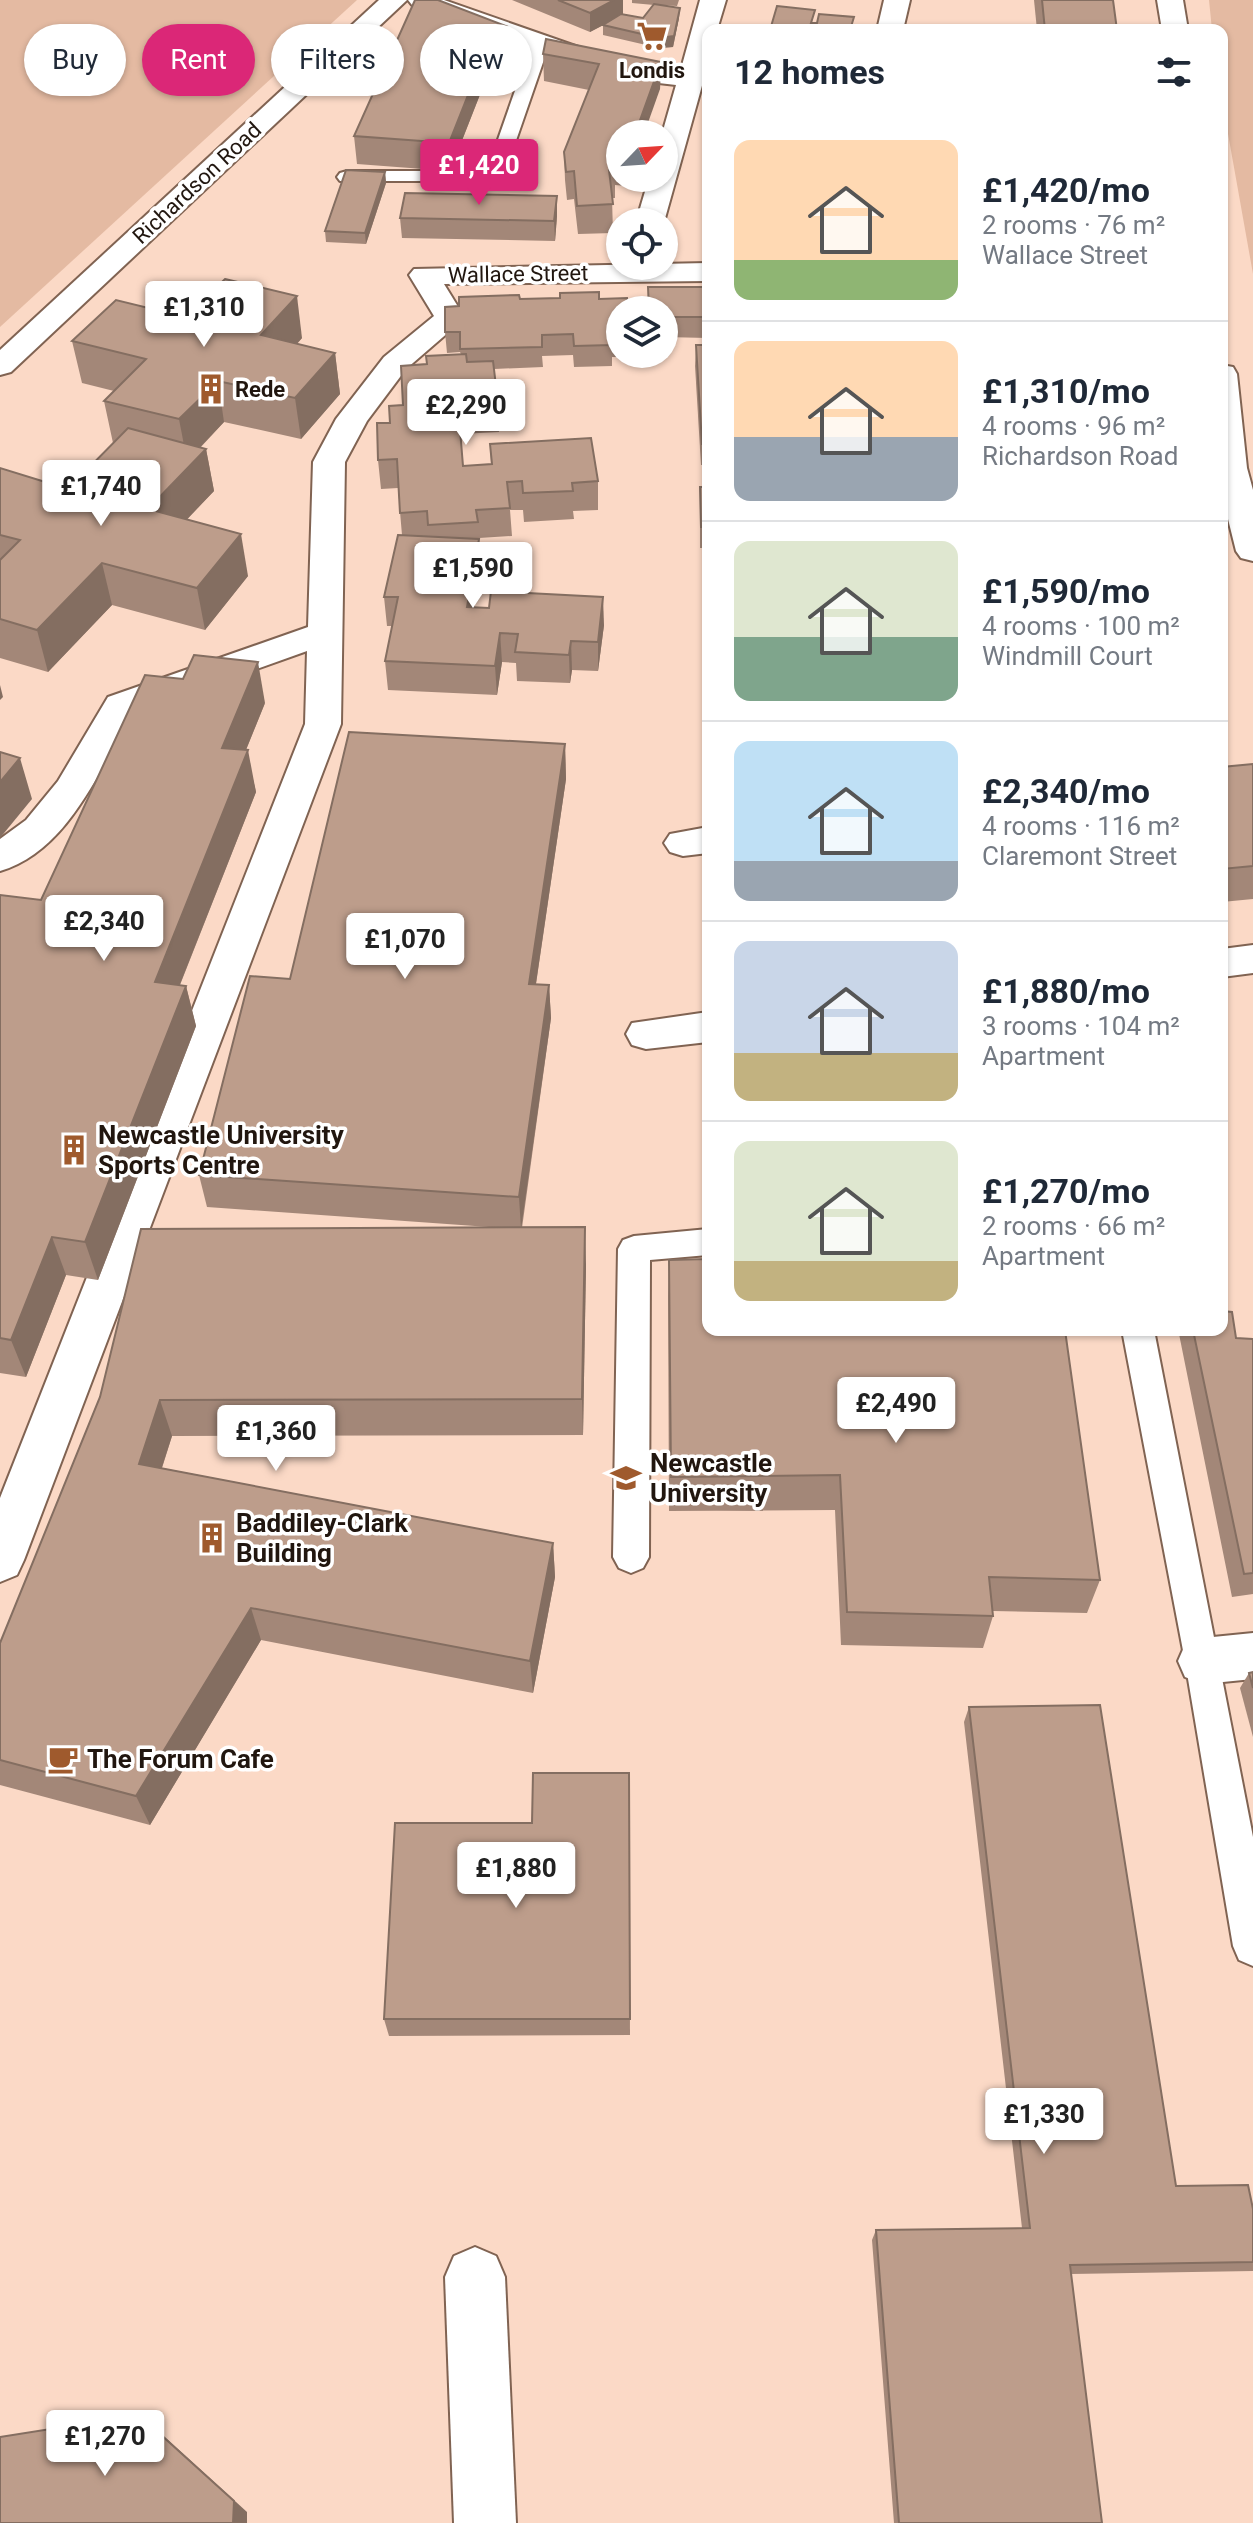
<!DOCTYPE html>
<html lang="en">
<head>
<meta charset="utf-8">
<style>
  :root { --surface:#fff; --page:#f6f6f7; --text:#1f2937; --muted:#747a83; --line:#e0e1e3; --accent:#db2777 }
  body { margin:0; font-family:Roboto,sans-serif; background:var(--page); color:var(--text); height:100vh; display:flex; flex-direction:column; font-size:30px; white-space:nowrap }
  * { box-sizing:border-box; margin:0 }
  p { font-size:26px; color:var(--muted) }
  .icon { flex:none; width:44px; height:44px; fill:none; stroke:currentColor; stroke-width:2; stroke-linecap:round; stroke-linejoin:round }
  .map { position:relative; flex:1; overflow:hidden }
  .sheet { position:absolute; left:702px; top:24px; width:526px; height:1312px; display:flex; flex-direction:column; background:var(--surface); border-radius:16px; box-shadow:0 2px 6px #0004 }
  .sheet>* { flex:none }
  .hud { position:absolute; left:24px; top:24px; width:558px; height:72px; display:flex; gap:16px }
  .needle { width:52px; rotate:65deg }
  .tools { position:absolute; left:606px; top:120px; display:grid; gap:16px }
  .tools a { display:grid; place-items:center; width:72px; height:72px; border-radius:50%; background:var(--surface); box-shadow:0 2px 6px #0004; font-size:40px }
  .price { position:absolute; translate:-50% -68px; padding:0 18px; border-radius:8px; background:#fff; color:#222; font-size:26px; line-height:52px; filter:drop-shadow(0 2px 4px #0008) }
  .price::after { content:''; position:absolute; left:50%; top:48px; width:24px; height:18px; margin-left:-12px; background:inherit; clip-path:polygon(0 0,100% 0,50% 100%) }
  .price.active { background:var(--accent); color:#fff }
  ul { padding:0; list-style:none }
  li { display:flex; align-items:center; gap:24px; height:200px; padding:0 32px }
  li+li { border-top:2px solid var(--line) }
  li span { display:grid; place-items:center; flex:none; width:224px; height:160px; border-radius:16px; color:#555 }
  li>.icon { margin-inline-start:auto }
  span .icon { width:96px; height:96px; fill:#fffc; stroke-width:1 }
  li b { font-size:34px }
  h2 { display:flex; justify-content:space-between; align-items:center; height:96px; padding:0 32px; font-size:34px }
  .tag { padding:0 28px; border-radius:36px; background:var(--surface); box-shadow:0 2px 6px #0004; font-size:28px; line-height:72px }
  .tag.active { background:var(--accent); color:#fff }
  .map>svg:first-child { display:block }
  .green { fill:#e4baa2 }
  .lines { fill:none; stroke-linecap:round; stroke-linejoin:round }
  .service-casing { stroke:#806352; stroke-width:4 }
  .minor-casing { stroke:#806352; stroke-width:4 }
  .tertiary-casing { stroke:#806352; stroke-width:4 }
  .service { fill:#fff; fill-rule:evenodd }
  .minor { fill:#fff; fill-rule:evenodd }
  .tertiary { fill:#fff; fill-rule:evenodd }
  .wall { fill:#a38778 }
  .shaded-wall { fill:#846e61 }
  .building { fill:#bd9d8b; stroke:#846e61; stroke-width:2 }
  .labels { text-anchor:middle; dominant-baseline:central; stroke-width:7; stroke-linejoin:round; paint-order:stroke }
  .far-poi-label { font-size:22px; font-weight:bold; fill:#21160f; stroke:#fff }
  .far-street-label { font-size:22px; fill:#21160f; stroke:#fff }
  .poi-label { font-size:26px; font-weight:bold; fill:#21160f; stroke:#fff; text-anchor:start }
</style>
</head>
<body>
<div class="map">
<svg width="1253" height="2523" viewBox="0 0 1253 2523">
  <rect width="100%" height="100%" fill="#fbd9c6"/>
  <!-- green -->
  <g class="green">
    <path d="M 0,0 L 357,0 L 0,327 Z"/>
    <path d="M 1209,0 L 1253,0 L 1253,274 L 1222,100 L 1222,30 L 1212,30 Z"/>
  </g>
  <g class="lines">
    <!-- service casing -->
    <g class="service-casing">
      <g id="service">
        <path d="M 540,39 L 549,45 L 502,181 L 340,181 L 337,177 L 340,173 L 347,171 L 487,171 L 531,45 Z"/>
        <path d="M 708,1229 L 708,1255 L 650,1260 L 649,1557 L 643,1568 L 631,1573 L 619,1568 L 613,1557 L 618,1249 L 623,1240 L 634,1236 Z"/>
        <path d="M 1122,1330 L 1154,1330 L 1253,1837 L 1253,1966 L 1239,1960 L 1233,1946 L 1185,1661 Z"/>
      </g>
    </g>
    <!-- minor casing -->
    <g class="minor-casing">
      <g id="minor">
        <path d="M 408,0 L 444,0 L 627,64 L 681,69 L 700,0 L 726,0 L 717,30 L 708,30 L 708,64 L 664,222 L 636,222 L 649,178 L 664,178 L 662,134 L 676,85 L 615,78 L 531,50 L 412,5 Z"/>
        <path d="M 884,0 L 910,0 L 903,30 L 877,30 Z"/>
        <path d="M 708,263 L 708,281 L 444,284 L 465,318 L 406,369 L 367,421 L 345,462 L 341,724 L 24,1560 L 17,1575 L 0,1582 L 0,1498 L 305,724 L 307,651 L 134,713 C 99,768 69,851 0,871 L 0,839 L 26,820 L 58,781 L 108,697 L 308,627 L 313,462 L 336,419 L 384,357 L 434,316 L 409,275 L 414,269 Z"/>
        <path d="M 708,827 L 708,853 L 683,856 L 670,852 L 664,843 L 670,834 Z"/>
        <path d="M 1253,945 L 1253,973 L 1222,977 L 1222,949 Z"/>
        <path d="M 708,1012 L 708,1042 L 646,1049 L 632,1045 L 626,1034 L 632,1023 Z"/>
        <path d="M 1253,1633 L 1253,1679 L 1203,1684 L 1185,1677 L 1178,1661 L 1185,1645 L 1203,1638 Z"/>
        <path d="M 475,2247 L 496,2256 L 505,2277 L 516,2523 L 454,2523 L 445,2277 L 454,2256 Z"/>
      </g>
    </g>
    <!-- tertiary casing -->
    <g class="tertiary-casing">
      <g id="tertiary">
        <path d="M 379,0 L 407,0 L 11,372 L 0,375 L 0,350 Z"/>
        <path d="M 1157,0 L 1183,0 L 1188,30 L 1162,30 Z"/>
        <path d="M 1222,365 L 1233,367 L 1237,374 L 1247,468 L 1253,490 L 1253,561 L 1241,558 L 1236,551 L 1222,495 Z"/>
      </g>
    </g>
    <!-- service -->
    <use href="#service" class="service"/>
    <!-- minor -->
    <use href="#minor" class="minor"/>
    <!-- tertiary -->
    <use href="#tertiary" class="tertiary"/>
  </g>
  <!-- wall -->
  <g class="wall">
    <path d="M 415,0 L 506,26 L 507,54 L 494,60 L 490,60 L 490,69 L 450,171 L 357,164 L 354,136 Z"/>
    <path d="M 512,0 L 623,0 L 623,14 L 643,18 L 654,5 L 632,3 L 632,0 L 679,0 L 677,6 L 659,5 L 679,18 L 673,47 L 659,48 L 603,35 L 603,25 L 590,32 Z"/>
    <path d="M 1034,0 L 1113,0 L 1117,30 L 1037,30 Z"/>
    <path d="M 543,54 L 661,62 L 660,89 L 620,134 L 620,178 L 629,178 L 626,186 L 615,185 L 615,198 L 612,198 L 613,233 L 578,234 L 574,199 L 567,200 L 565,180 L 564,152 L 589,90 L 544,81 Z"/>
    <path d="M 385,172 L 386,183 L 366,244 L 326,242 L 325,231 Z"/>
    <path d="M 557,216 L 555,241 L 402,238 L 400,218 Z"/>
    <path d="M 708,287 L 708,338 L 664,337 L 664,310 Z"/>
    <path d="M 520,299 L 599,299 L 620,310 L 620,354 L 630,354 L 630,357 L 612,357 L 612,366 L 574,367 L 573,355 L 542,356 L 543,367 L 494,369 L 499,432 L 460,434 L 463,466 L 491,464 L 490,444 L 598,481 L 598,510 L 573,511 L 574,519 L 524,522 L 523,510 L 510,510 L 512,536 L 479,538 L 481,568 L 474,607 L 604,625 L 598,671 L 572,670 L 570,683 L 517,681 L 516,663 L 502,662 L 497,695 L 388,690 L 385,661 L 392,626 L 387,626 L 384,597 L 402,535 L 398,488 L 381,489 L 378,460 L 390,423 L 403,405 L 427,364 L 461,354 L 460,352 L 447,353 L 445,332 L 459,306 Z"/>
    <path d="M 185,317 L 302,338 L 297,344 L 335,353 L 340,394 L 301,439 L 224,422 L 200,448 L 206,449 L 214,491 L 186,520 L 248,576 L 205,630 L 112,605 L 48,672 L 0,658 L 0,468 L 68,489 L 113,443 L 104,401 L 114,391 L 82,383 L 72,341 Z"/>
    <path d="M 696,345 L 708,345 L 708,465 L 701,465 L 695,366 Z"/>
    <rect x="700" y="487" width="8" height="61"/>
    <path d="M 265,703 L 246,750 L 256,792 L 180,985 L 186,986 L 196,1026 L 98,1280 L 66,1275 L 26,1377 L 0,1373 L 0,895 L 41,900 Z"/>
    <path d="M 565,744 L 566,779 L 536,984 L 549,985 L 551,1018 L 522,1228 L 586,1265 L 583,1435 L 172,1436 L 162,1468 L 553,1543 L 555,1577 L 533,1693 L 261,1640 L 150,1825 L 0,1785 L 0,1643 L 100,1397 L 503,1228 L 207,1207 L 199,1175 L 290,979 Z"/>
    <path d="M 1253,764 L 1253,899 L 1222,902 L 1222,767 Z"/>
    <path d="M 669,1260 L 1100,1580 L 1087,1613 L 993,1611 L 993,1616 L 983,1648 L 841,1645 L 835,1510 L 669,1511 L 668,1297 Z"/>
    <path d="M 1181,1330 L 1222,1330 L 1236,1338 L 1253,1339 L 1253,1594 L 1232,1597 L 1179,1334 Z"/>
    <path d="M 1253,1672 L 1253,1737 L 1240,1688 L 1249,1673 Z"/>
    <path d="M 969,1707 L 1176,2186 L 1253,2209 L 1253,2271 L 1071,2274 L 1102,2523 L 894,2523 L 872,2240 L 876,2230 L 1022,2228 L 964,1722 Z"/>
    <path d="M 629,1773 L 630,2035 L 389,2036 L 384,2019 Z"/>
  </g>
  <!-- shaded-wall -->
  <g class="shaded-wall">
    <path d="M 614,0 L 623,0 L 623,15 L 590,32 L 590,13 Z"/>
    <path d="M 680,8 L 679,18 L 673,47 L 659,48 L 659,38 Z"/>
    <path d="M 506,26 L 507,54 L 494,60 L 492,33 Z"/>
    <path d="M 489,42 L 490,69 L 450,171 L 449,143 Z"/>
    <path d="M 661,62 L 660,89 L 644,134 L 635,134 Z"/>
    <path d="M 385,172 L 386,183 L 366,244 L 365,233 Z"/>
    <path d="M 557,196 L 557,216 L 555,241 L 554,221 Z"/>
    <path d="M 297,296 L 302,338 L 267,376 L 261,335 Z"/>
    <path d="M 335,353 L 340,394 L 301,439 L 295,398 Z"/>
    <path d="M 218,381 L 224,422 L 187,461 L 179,419 Z"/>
    <path d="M 206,449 L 214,491 L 157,551 L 148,509 Z"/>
    <path d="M 241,534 L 248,576 L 205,630 L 197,588 Z"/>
    <path d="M 479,539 L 481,568 L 469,635 L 467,607 Z"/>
    <path d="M 102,563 L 112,605 L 48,672 L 37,630 Z"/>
    <path d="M 603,597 L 604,625 L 598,671 L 598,642 Z"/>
    <path d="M 500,633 L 502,662 L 497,695 L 495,666 Z"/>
    <path d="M 571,641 L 572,670 L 570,683 L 569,655 Z"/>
    <path d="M 258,662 L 265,703 L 230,789 L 222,748 Z"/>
    <path d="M 0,685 L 3,697 L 0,700 Z"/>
    <path d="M 565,744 L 566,779 L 531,1017 L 529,984 Z"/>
    <path d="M 248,750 L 256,792 L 165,1022 L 155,982 Z"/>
    <path d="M 20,758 L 32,799 L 0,838 L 0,782 Z"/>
    <path d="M 549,985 L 551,1018 L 521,1229 L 519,1197 Z"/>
    <path d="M 186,986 L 196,1026 L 98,1280 L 85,1242 Z"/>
    <path d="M 585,1227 L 586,1265 L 583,1435 L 582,1399 Z"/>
    <path d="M 52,1237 L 66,1275 L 26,1377 L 11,1340 Z"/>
    <path d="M 160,1400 L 172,1436 L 152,1498 L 139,1464 Z"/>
    <path d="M 553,1543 L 555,1577 L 533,1693 L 530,1661 Z"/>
    <path d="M 251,1608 L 261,1640 L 150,1825 L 136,1796 Z"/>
    <path d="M 139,2415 L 156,2429 L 247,2512 L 247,2523 L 233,2523 Z"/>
  </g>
  <!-- building -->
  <g class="building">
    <path d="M 415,0 L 438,0 L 506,26 L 492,33 L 476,32 L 473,40 L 489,42 L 449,143 L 354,136 Z"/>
    <path d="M 558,0 L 614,0 L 590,13 Z"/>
    <path d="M 1042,0 L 1113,0 L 1117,30 L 1045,30 Z"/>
    <path d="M 654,4 L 680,8 L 674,36 L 659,38 L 603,25 L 621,14 L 643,18 Z"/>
    <path d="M 777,6 L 815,10 L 811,23 L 817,23 L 819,14 L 854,17 L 850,30 L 770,30 Z"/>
    <path d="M 546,39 L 661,62 L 635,134 L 620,134 L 620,158 L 613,157 L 614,170 L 609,170 L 613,204 L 577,206 L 574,171 L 566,172 L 564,152 L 599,64 L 543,54 Z"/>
    <path d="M 346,170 L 385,172 L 365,233 L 325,231 Z"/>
    <path d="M 405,193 L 557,196 L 554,221 L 400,218 Z"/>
    <path d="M 225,279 L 297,296 L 261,335 L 335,353 L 295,398 L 218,381 L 179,419 L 104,401 L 146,359 L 72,341 L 116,300 L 185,317 Z"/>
    <path d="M 648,287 L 708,287 L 708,317 L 664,317 L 664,310 L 649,310 Z"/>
    <path d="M 599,292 L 599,299 L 627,298 L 628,310 L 620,310 L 620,336 L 611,336 L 612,345 L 574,346 L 573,334 L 542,335 L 542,347 L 460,349 L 460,332 L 445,332 L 445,307 L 459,306 L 459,297 L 519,295 L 520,299 L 560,298 L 560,293 Z"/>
    <path d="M 696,345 L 708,345 L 708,444 L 702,444 Z"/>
    <path d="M 466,354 L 467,362 L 493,361 L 498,403 L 458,405 L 463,466 L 492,464 L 490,444 L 591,438 L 598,481 L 572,483 L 573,491 L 523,493 L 522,481 L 507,482 L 510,508 L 476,510 L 478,522 L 428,525 L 427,511 L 400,513 L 397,459 L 378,460 L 377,423 L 390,423 L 389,406 L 403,405 L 401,366 L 427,364 L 426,356 Z"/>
    <path d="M 128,428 L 206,449 L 148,509 L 241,534 L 197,588 L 102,563 L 37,630 L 0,619 L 0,560 L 20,540 L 0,535 L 0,468 L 68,489 Z"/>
    <path d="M 700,487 L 708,487 L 708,527 L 701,527 Z"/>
    <path d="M 398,535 L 479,539 L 467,607 L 489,608 L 491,591 L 603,597 L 598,642 L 571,641 L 569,655 L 515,652 L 518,634 L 500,633 L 495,666 L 385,661 L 398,597 L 384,597 Z"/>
    <path d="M 194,655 L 258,662 L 222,748 L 248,750 L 155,982 L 186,986 L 85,1242 L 52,1237 L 11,1340 L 0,1338 L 0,895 L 41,900 L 145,675 L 183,679 Z"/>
    <path d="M 349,732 L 565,744 L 529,984 L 549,985 L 519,1197 L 199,1175 L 250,976 L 290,979 Z"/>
    <path d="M 0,752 L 20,758 L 0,782 Z"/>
    <path d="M 1253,764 L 1253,866 L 1222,869 L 1222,767 Z"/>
    <path d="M 585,1227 L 582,1399 L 160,1400 L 139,1464 L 553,1543 L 530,1661 L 251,1608 L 136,1796 L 0,1760 L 0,1643 L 100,1397 L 141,1229 Z"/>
    <path d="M 708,1259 L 708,1330 L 1065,1330 L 1100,1580 L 989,1577 L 993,1616 L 847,1612 L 840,1475 L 671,1477 L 669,1260 Z"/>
    <path d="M 1222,1311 L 1232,1312 L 1236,1338 L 1253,1339 L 1253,1573 L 1244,1574 L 1193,1330 L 1222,1330 Z"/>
    <path d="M 1253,1672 L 1253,1688 L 1249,1673 Z"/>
    <path d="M 1100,1705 L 1176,2186 L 1248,2185 L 1253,2209 L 1253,2262 L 1070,2265 L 1102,2523 L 899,2523 L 876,2230 L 1030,2228 L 969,1707 Z"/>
    <path d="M 533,1773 L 629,1773 L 630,2019 L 384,2019 L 395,1823 L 532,1823 Z"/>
    <path d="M 139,2415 L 234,2501 L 233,2523 L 0,2523 L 0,2437 Z"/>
  </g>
  <!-- icons -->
  <defs>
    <g id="supermarket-bare" transform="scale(2.4)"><path d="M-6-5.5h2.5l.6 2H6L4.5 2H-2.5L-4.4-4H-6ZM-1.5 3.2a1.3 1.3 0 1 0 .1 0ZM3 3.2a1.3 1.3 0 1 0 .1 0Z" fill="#9f5a2d" stroke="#fff" stroke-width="2.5" paint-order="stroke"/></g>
    <g id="building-bare" transform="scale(2.4)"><path d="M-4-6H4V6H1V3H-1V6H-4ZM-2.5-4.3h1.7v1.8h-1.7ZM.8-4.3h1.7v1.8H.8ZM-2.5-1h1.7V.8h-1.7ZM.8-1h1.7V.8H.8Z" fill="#9f5a2d" stroke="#fff" stroke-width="2.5" paint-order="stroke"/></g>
    <g id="university-bare" transform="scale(2.4)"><path d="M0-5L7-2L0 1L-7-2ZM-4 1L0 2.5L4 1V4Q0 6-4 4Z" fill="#9f5a2d" stroke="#fff" stroke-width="2.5" paint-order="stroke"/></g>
    <g id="cafe-bare" transform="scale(2.4)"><path d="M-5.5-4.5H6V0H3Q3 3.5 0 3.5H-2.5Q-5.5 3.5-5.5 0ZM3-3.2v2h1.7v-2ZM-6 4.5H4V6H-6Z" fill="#9f5a2d" stroke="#fff" stroke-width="2.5" paint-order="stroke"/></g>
  </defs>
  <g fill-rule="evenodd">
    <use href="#supermarket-bare" x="652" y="36"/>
    <use href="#building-bare" x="211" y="389"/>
    <use href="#building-bare" x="74" y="1150"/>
    <use href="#university-bare" x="626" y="1478"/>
    <use href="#building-bare" x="212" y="1538"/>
    <use href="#cafe-bare" x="63" y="1759"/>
  </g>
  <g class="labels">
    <!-- far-poi labels -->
    <g class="far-poi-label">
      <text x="652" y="70">Londis</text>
      <text x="235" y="389" text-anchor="start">Rede</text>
    </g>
    <!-- far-street labels -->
    <g class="far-street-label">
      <text transform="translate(197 183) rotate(-43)">Richardson Road</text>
      <text transform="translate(518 274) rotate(-1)">Wallace Street</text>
    </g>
    <!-- poi labels -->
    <g class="poi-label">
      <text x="98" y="1135">Newcastle University<tspan x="98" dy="30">Sports Centre</tspan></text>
      <text x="650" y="1463">Newcastle<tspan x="650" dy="30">University</tspan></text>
      <text x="236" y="1523">Baddiley-Clark<tspan x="236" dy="30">Building</tspan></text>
      <text x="87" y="1759">The Forum Cafe</text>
    </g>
  </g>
</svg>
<div class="tools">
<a><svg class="needle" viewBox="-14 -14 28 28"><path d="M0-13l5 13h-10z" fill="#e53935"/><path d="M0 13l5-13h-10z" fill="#747a83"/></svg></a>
<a><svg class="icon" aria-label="locate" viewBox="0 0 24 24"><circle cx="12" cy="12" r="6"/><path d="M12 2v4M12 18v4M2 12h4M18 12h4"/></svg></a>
<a><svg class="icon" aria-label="layers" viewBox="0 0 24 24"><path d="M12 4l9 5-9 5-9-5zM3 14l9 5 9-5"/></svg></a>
</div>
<b class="price active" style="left:479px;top:207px">£1,420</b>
<b class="price" style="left:204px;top:349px">£1,310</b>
<b class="price" style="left:466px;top:447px">£2,290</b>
<b class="price" style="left:101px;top:528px">£1,740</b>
<b class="price" style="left:473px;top:610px">£1,590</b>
<b class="price" style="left:104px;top:963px">£2,340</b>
<b class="price" style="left:405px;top:981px">£1,070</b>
<b class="price" style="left:896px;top:1445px">£2,490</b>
<b class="price" style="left:276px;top:1473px">£1,360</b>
<b class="price" style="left:516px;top:1910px">£1,880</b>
<b class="price" style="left:1044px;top:2156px">£1,330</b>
<b class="price" style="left:105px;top:2478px">£1,270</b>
<div class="hud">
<a class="tag">Buy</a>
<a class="tag active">Rent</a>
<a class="tag">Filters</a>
<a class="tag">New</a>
</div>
<section class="sheet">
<h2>12 homes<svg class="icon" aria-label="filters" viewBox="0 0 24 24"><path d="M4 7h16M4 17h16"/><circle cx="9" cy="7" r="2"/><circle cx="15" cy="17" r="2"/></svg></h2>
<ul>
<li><span style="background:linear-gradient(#ffd9b3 75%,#8fb573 0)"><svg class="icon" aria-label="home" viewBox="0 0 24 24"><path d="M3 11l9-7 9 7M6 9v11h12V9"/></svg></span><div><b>£1,420/mo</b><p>2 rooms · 76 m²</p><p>Wallace Street</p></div></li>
<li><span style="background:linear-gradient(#ffd9b3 60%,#9aa5b1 0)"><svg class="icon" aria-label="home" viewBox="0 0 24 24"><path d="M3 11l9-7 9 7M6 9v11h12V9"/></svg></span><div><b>£1,310/mo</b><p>4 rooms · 96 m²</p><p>Richardson Road</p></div></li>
<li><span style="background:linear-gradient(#dfe7d0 60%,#7fa58c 0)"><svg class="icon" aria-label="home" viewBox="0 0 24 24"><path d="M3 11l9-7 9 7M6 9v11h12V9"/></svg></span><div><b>£1,590/mo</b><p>4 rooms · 100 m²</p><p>Windmill Court</p></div></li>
<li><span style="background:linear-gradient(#bfe0f5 75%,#9aa5b1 0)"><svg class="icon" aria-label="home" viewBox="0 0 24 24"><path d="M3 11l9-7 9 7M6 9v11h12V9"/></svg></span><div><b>£2,340/mo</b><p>4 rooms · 116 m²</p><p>Claremont Street</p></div></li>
<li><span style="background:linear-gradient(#c9d6e8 70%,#c2b280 0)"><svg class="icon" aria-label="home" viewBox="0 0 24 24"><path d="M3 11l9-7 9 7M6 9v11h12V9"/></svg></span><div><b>£1,880/mo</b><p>3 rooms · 104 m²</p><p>Apartment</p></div></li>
<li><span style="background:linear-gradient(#dfe7d0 75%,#c2b280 0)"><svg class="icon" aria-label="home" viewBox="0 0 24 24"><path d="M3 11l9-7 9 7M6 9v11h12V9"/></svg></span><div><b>£1,270/mo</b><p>2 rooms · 66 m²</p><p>Apartment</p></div></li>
</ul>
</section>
</div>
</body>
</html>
